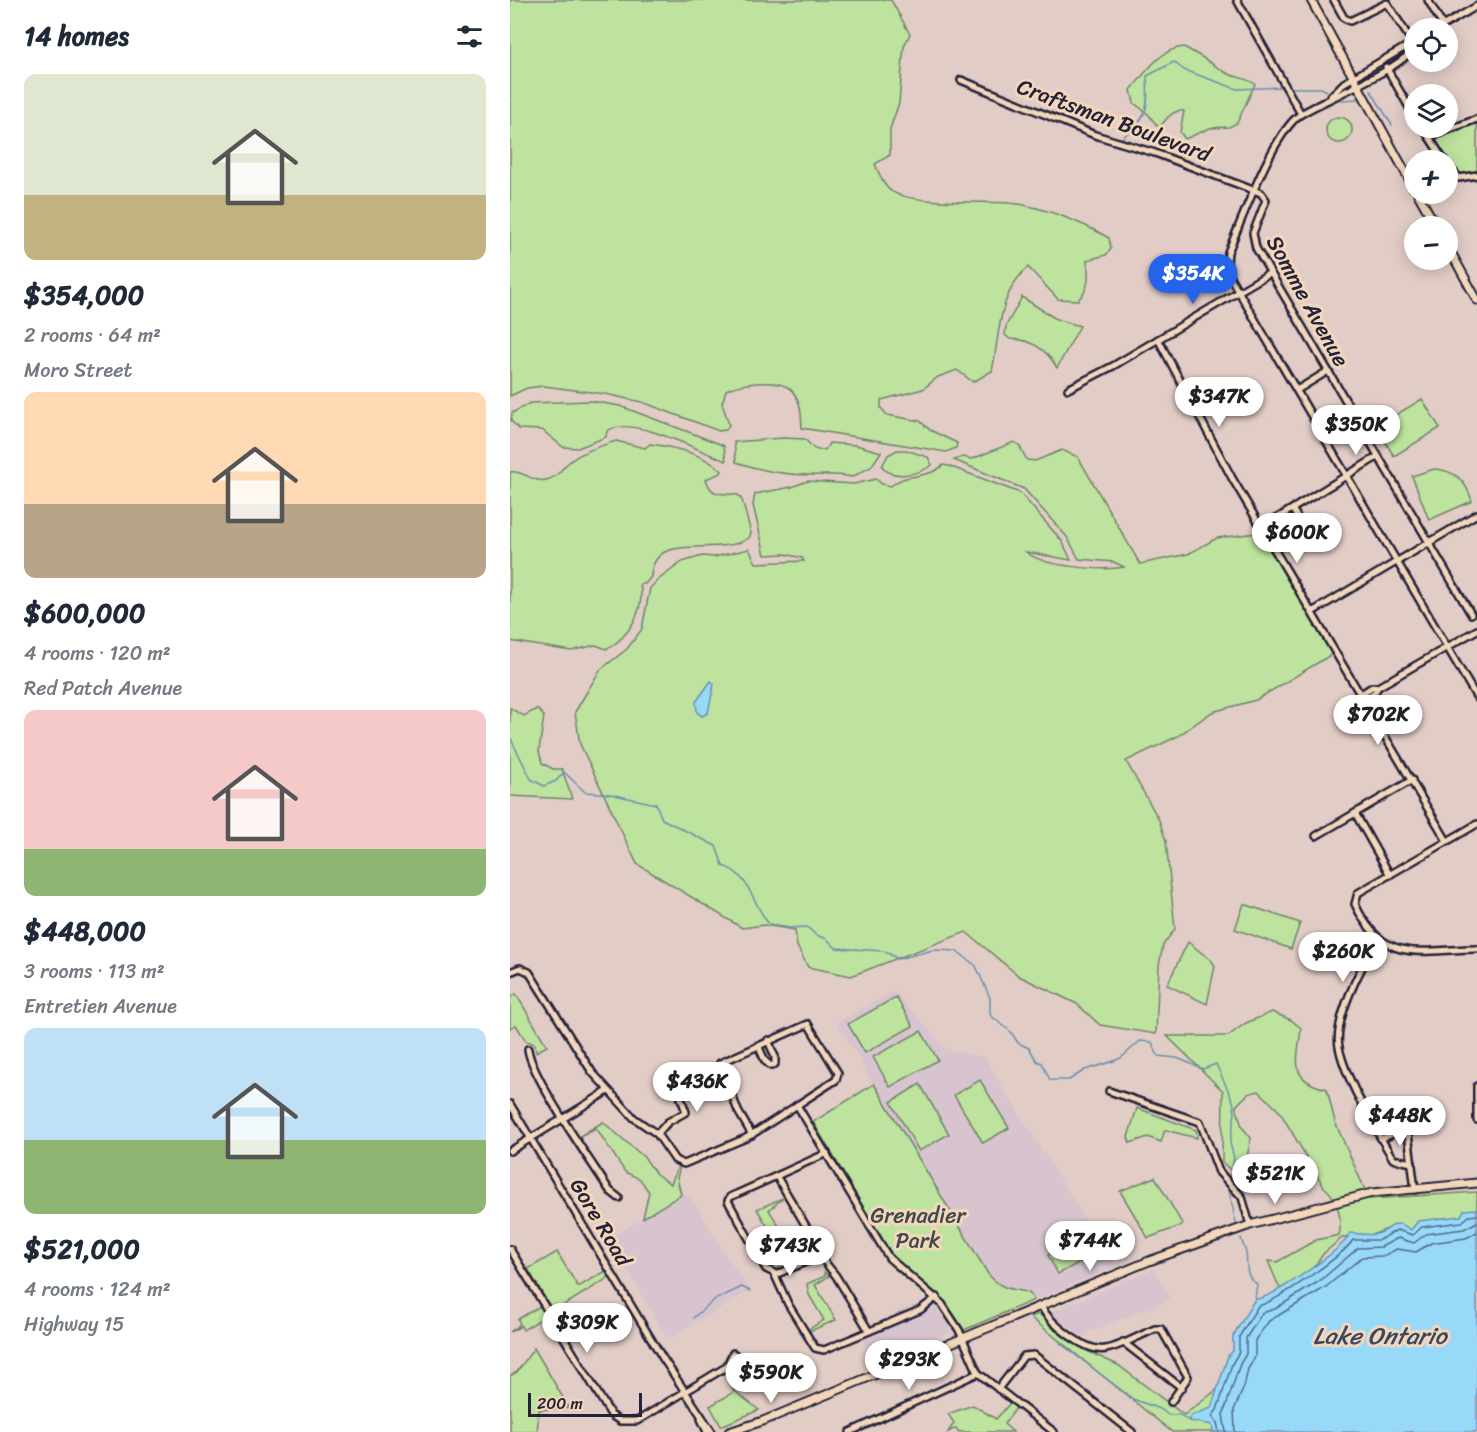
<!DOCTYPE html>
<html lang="en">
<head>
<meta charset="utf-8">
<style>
  :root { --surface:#fff; --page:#f2f2f3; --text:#1f2937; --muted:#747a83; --accent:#2563eb }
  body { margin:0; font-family:Sriracha,sans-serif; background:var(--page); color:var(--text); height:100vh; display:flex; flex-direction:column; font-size:22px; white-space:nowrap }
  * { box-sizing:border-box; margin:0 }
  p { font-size:20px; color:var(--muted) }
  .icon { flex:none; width:33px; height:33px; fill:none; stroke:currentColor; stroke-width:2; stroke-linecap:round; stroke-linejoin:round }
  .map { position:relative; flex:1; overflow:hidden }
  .side { display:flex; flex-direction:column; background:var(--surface); width:510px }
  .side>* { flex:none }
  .fabs { position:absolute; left:894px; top:18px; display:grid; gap:12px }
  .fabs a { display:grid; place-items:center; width:54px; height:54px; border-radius:50%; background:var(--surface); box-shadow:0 3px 15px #0003; font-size:30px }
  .scale { position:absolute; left:18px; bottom:15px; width:114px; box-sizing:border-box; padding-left:6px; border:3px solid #22223b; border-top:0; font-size:16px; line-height:21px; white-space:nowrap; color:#22223b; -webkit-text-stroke:4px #f3d7ba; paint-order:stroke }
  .price { position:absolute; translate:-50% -51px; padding:0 14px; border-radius:21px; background:#fff; color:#222; font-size:20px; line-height:39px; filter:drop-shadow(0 2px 3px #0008) }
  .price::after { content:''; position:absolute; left:50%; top:36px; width:18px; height:14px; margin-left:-9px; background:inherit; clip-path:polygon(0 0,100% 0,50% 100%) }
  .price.active { background:var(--accent); color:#fff }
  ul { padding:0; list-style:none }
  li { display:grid; align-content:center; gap:12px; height:318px; padding:0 24px }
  li span { display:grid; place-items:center; height:186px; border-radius:12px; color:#555 }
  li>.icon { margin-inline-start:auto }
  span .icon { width:108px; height:108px; fill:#fffc; stroke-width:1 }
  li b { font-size:26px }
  h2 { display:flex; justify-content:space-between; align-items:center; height:72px; padding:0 24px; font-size:26px }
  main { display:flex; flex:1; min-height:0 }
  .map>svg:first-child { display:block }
  .built { fill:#d7c4ce }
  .green { fill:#bde39e; stroke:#70826c; stroke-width:1.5 }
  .water { fill:#98d9fa; stroke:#6990ae; stroke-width:1.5 }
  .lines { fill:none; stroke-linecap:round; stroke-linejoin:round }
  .shore { stroke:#516b87; stroke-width:1.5 }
  .stream { stroke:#6990ae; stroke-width:1.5 }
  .minor-casing { stroke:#22223b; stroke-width:10 }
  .major-casing { stroke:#22223b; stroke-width:11 }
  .minor { stroke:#f3d7ba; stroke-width:5 }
  .major { stroke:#f3d7ba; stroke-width:7 }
  .labels { text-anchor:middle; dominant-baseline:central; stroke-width:6; stroke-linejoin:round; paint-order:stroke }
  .street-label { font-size:22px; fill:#22223b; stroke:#f3d7ba }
  .park-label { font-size:22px; fill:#41494f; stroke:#f3d7ba }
  .water-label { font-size:24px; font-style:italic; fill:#3a4761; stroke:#f3d7ba }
</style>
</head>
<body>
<main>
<section class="side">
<h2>14 homes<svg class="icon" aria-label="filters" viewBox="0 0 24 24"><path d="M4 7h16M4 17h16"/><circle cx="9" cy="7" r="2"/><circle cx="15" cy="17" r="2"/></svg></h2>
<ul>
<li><span style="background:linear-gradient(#dfe7d0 65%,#c2b280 0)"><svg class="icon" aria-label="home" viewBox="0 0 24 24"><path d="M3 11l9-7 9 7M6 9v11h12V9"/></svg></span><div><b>$354,000</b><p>2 rooms · 64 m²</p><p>Moro Street</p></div></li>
<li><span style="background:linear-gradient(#ffd9b3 60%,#b9a48a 0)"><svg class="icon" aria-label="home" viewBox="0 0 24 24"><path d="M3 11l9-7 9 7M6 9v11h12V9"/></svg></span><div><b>$600,000</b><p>4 rooms · 120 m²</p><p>Red Patch Avenue</p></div></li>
<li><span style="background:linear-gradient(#f6c9c9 75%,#8fb573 0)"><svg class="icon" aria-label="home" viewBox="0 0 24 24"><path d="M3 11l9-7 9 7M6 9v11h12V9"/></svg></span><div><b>$448,000</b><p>3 rooms · 113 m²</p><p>Entretien Avenue</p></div></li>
<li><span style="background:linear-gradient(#bfe0f5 60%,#8fb573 0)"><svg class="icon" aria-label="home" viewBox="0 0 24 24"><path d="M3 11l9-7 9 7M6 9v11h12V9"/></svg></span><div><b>$521,000</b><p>4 rooms · 124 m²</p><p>Highway 15</p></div></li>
</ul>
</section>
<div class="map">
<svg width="967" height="1432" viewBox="0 0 967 1432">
  <rect width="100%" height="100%" fill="#e2ccc6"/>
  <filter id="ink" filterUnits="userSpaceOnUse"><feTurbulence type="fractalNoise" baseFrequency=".0167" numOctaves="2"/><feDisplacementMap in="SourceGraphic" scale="12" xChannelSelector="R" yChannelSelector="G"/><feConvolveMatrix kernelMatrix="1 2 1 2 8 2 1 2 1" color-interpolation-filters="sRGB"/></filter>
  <g filter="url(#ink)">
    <!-- built -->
    <g class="built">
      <path d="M 384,991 L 436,1049 L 474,1057 L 605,1267 L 524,1300 L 514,1292 L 503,1292 L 486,1283 L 478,1274 L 327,1023 Z"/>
      <path d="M 171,1195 L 180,1197 L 239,1291 L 158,1339 L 98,1239 Z"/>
      <path d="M 644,1269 L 660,1299 L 571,1336 L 540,1313 Z"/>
      <path d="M 427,1303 L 444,1331 L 365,1365 L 351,1337 Z"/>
    </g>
    <!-- green -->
    <g class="green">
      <path d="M 0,0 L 381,0 L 400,34 L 394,46 L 389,103 L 380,129 L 380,155 L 365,164 C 369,173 373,186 381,191 C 402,205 474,201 500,203 C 532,206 573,223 599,238 L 601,249 L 596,255 L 577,260 C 579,276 580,288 568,300 L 548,299 L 518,267 C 487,295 490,335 482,371 L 463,382 L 447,370 L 428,377 L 413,389 L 371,400 L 371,408 L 377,415 L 410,421 L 420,430 L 447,443 L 446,448 L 436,452 L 292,428 C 291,416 292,403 283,392 C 272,377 231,383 216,390 L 212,403 L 219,425 L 216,430 L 209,431 L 132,402 L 95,394 L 34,386 L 17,388 L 0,396 Z"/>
      <path d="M 674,47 C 689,55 701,63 715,72 C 724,78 736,77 745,84 L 727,123 L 719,127 L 700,128 L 675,139 L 670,132 L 674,111 C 663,109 655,120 649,128 L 638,114 L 624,103 L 621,90 C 635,73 651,48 674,47 Z"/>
      <circle cx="829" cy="130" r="13"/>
      <path d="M 967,122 L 967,171 L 950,175 L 945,172 L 926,140 Z"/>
      <path d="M 512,297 L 546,319 L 570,326 L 547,368 C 537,349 520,339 500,339 L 495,335 L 496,326 Z"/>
      <path d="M 912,399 L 930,428 L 884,456 L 866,427 Z"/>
      <path d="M 81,401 L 110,406 L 210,444 L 214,446 L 216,461 C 189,451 121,414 97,431 L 96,437 L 68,448 L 53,447 L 32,430 L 9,429 L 1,421 L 2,413 L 20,403 Z"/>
      <path d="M 273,438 L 295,439 C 302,447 305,453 316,449 L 319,443 L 346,445 L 371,452 L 361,467 L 342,477 C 328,473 315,476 300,475 C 276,475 249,470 226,462 L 224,442 Z"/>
      <path d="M 106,441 L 135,448 L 140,444 C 164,447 194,454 212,471 L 211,473 L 196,479 C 202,499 213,492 228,495 L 232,500 L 241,533 L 239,538 C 208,559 143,528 141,577 L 135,584 L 130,584 C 135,610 119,638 96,649 L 86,645 L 61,651 L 0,641 L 0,472 C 13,470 23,483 36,480 C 47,478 51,469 58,463 C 70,452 91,446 106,441 Z"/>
      <path d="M 504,442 L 509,445 L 517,460 L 525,461 L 552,450 L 568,457 L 630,564 L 678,554 L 707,538 L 755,532 L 824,653 L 746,700 L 702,712 L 668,736 L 616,761 L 649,820 L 656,841 L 665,929 L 653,945 L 649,965 L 646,1034 L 590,1025 L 567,1004 L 509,976 L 456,932 L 341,976 L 298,967 L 287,946 L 285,930 L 254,925 L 232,928 L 127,864 L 70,744 L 65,712 L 90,670 L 117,649 L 132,629 L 140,588 L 148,580 L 172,562 L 192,556 L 204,557 L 239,549 L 246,563 L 294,561 L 292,558 L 275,554 L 255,555 L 243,505 L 245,494 L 282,487 L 297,481 L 344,484 L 366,479 L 372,484 L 381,486 C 395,472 418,480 433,465 L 439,466 L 510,493 L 552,541 L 561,560 L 516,552 C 533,567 593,571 614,567 L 604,562 L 569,559 L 557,537 L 514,489 L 444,460 L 453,457 L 462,459 Z"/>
      <path d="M 387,450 L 396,450 L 418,457 L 422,465 C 410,474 381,481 372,466 L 378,455 Z"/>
      <path d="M 924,469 C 945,470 956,481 962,501 L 919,520 L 902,476 Z"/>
      <path d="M 0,708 L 14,716 L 27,709 L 34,716 L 29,751 L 32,763 L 43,769 L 52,769 L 62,799 L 0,796 Z"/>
      <path d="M 734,904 L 790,923 L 781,949 L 725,929 Z"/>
      <path d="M 678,942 L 702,961 L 705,966 L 697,1004 L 657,985 Z"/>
      <path d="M 6,994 L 37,1046 L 26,1052 L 25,1044 L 16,1041 L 6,1025 L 0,1028 L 0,998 Z"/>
      <path d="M 386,997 L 403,1026 L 355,1053 L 338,1024 Z"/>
      <path d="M 762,1012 L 781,1020 L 791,1028 C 788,1060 777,1080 817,1089 L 825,1122 L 859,1199 L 967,1192 L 967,1214 L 896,1231 L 880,1228 L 856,1237 L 832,1238 L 814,1253 L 795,1279 L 770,1289 L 758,1261 L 767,1262 L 806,1240 L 829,1235 C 833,1219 827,1197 814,1187 L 770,1112 L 749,1091 L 738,1094 L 726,1106 L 732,1127 L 741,1138 L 733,1175 L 727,1176 L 712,1162 L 713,1091 L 657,1036 L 718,1036 L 736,1023 Z"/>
      <path d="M 411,1031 L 428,1060 L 380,1087 L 363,1057 Z"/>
      <path d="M 470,1080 L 499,1128 L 473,1143 L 444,1095 Z"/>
      <path d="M 364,1084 L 478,1274 C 494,1292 500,1287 519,1293 L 524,1300 L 454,1330 L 429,1295 L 395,1269 L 382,1255 L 303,1122 Z"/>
      <path d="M 410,1084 L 439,1134 L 409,1151 L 381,1102 Z"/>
      <path d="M 627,1108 L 686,1130 L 687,1138 L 655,1130 L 651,1142 L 638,1137 L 620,1143 L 618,1137 Z"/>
      <path d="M 93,1122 L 135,1158 L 146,1174 L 161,1184 L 168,1166 L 170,1166 L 167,1178 L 171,1195 L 133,1218 L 139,1192 L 130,1179 L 115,1172 L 86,1128 L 70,1136 Z"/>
      <path d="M 645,1177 L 673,1225 L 638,1238 L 610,1191 Z"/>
      <path d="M 273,1198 L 259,1210 L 280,1244 L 255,1255 L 254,1253 L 268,1244 L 247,1209 Z"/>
      <path d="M 568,1239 L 578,1258 L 548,1274 L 538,1255 Z"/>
      <path d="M 47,1252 L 68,1287 L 96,1271 L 100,1277 L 43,1312 L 18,1269 Z"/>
      <path d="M 314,1272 L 319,1276 L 305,1285 L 326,1320 L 300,1331 L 299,1329 L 314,1320 L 299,1295 L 297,1284 L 315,1276 Z"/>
      <path d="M 30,1306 L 36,1316 L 13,1330 L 11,1326 L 0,1332 L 10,1324 L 8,1319 Z"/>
      <path d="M 529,1314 L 577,1351 L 608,1365 L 674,1415 L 709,1388 L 701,1408 L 709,1432 L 662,1432 L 520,1317 Z"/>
      <path d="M 24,1348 L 59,1408 L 29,1410 L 27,1432 L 0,1432 L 0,1376 L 7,1372 Z"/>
      <path d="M 216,1374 L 226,1392 L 249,1410 L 211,1426 L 200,1406 L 224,1392 Z"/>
      <path d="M 501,1402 L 507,1407 L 494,1424 L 503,1432 L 449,1432 L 446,1428 L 438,1432 L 444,1423 L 438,1414 L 463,1405 L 486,1419 Z"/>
    </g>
    <!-- water -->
    <g class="water">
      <path d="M 201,681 L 204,684 L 198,713 L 192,716 L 187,712 L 186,702 Z"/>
      <path d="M 967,1209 L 967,1432 L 703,1432 L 702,1425 L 679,1421 L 680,1416 L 701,1408 L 718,1356 L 723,1351 L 723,1336 L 745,1299 C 762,1299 819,1257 832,1244 C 836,1241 837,1237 840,1233 C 848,1234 858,1235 866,1234 C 883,1231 882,1216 901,1230 L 908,1221 L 951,1216 L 954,1210 Z"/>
    </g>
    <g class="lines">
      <!-- shore -->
      <g class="shore">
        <path d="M 709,1432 L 707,1423 L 702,1416 L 707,1410 L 722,1364 L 729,1352 L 729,1337 L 748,1306 C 766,1302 834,1255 843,1240 L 869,1240 L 887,1230 L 903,1235 L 912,1227 L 952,1222 L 959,1216 L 967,1215"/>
        <path d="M 716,1432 L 713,1415 L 730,1364 L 736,1354 L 736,1338 L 752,1313 L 765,1309 L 811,1280 L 848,1248 L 871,1247 L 888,1238 L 904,1243 L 916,1234 L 954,1229 L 967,1222"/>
        <path d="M 725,1432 L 724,1410 L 734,1387 L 738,1369 L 745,1357 L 745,1340 L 759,1321 L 816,1287 L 852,1257 L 873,1256 L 887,1249 L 906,1252 L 921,1243 L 956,1238 L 967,1232"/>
      </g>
      <!-- stream -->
      <g class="stream">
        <path d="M 779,88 L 811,88 L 817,91"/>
        <path d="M 861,91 L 882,125"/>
        <path d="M 831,100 L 848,99"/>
        <path d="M 609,140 C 637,120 639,110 637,76 L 664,62 L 674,70 L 727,89 L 772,87"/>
        <path d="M 0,737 L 21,779 L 34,786 L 46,781 L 54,772 L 75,792 L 100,794 L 146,804 L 152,819 L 206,846 L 213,866 C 240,874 242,904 259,924 L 279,928 L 297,927 L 306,935 L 317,939 L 326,948 L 374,951 L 388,959 L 423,950 L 447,951 L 466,966 L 480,998 L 480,1015 L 501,1032 L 508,1043 L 519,1048 L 527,1061 L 532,1063 L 540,1080 L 559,1080 L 575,1070 L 601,1062 L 611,1058 L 630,1041 L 642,1042 L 648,1056 L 667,1058 L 693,1069 L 706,1064 L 723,1101 L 725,1113 L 720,1143 L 724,1158 L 721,1177"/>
        <path d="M 719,1190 L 726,1223"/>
        <path d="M 731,1238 C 732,1243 735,1248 736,1253 C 738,1266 734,1276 747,1284 L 745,1299"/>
        <path d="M 183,1318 L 204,1300 L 232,1287 L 240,1291"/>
        <path d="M 550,1343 L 623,1399 L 652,1410 L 658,1415 L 670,1415 L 679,1421"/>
      </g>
      <!-- minor casing -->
      <g class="minor-casing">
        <g id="minor">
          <path d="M 727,0 L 791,114"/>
          <path d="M 918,0 L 933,26"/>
          <path d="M 929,28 L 967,6"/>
          <path d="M 904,46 C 899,66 813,100 791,114 C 763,132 733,218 718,252 L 717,262 L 720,277 L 967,698"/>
          <path d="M 876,67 L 904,116"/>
          <path d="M 451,80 L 585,135 L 645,153 L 751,193 L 756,200 L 743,233 L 746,248 L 961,614"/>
          <path d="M 821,96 L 834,83 L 899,45 L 904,45 L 877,3 L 840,21 L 834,18 L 824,0"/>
          <path d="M 913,128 L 934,160"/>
          <path d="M 919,137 L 967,119"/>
          <path d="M 938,166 L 949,178 L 967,175"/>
          <path d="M 648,339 L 722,478 L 937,841"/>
          <path d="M 558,389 L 603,366 L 760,273"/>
          <path d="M 787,390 L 818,371"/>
          <path d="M 783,510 L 799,539"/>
          <path d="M 751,528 L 867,457"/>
          <path d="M 802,612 L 967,514"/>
          <path d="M 851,694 L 862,687 L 868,687 L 967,630"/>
          <path d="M 854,699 L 865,692 L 868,687"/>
          <path d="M 845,813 L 880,875"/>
          <path d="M 967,824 L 848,893 L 845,904 C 874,967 912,949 967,949"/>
          <path d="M 806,836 L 902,780"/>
          <path d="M 865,935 L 866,945 C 850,967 824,1020 829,1047 C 835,1079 866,1130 883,1159 L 902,1163"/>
          <path d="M 0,972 L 10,968 L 19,972 L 82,1072 L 124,1118 L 147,1134 L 165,1160 L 174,1164 L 236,1138 C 267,1119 296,1099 326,1080 L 328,1073 L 298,1024 L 210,1063 L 228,1111 L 242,1135"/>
          <path d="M 248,1045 L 255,1061 L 261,1066 L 265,1064 L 265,1057 L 258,1040"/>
          <path d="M 18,1049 C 21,1077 82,1163 100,1191 L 109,1198"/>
          <path d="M 967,1086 L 967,1120"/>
          <path d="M 599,1091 L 690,1122 L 709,1172 L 732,1197 L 740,1225"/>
          <path d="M 0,1104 L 152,1357 L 202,1432"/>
          <path d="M 287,1105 L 379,1258 L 432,1304 L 449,1330 L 468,1373 L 544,1432"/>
          <path d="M 147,1134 L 158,1122 L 176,1112 L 168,1090 L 162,1086"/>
          <path d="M 872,1139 L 890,1130 L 898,1133 L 905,1190"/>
          <path d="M 0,1151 L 98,1091"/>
          <path d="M 317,1153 L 220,1197 L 218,1201 L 256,1269 L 264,1273 L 278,1304 L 305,1348 L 314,1350 L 410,1310 L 427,1297"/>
          <path d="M 267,1177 L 306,1243 L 310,1256 L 326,1276 L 359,1331"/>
          <path d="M 0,1249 L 101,1415 L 110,1421 L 127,1421 L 216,1367 L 223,1353 L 254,1377"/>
          <path d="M 265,1275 L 310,1256"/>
          <path d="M 531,1306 C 539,1323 576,1353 596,1349 C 612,1346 630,1335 645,1329 L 651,1329 L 678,1377 L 661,1402"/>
          <path d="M 613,1342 L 672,1388"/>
          <path d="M 488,1389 L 514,1356 L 524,1355 L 622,1432"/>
          <path d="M 191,1419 L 197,1432"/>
          <path d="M 340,1432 L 468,1373"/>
        </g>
      </g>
      <!-- major casing -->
      <g class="major-casing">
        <g id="major">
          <path d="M 801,0 L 904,188"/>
          <path d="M 908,194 L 926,226"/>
          <path d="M 938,247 L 967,300"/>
          <path d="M 219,1432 L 253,1421 L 639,1261 L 740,1225 L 862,1193 L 967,1183"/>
        </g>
      </g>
      <!-- minor -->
      <use href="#minor" class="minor"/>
      <!-- major -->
      <use href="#major" class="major"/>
    </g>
  </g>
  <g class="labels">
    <!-- street labels -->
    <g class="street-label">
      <text transform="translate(604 120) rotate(20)">Craftsman Boulevard</text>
      <text transform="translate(798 301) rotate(61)">Somme Avenue</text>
      <text transform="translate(91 1222) rotate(59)">Gore Road</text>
    </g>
    <!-- park labels -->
    <g class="park-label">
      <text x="408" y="1215">Grenadier<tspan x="408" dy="25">Park</tspan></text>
    </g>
    <!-- water labels -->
    <g class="water-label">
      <text x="870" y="1336">Lake Ontario</text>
    </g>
  </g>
</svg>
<div class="fabs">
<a><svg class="icon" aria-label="locate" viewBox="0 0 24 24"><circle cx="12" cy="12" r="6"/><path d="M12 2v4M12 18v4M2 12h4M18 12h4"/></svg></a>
<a><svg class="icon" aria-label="layers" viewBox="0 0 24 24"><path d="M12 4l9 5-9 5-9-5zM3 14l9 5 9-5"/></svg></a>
<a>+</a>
<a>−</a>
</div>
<div class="scale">200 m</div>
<b class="price active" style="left:683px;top:305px">$354K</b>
<b class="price" style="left:709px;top:428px">$347K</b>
<b class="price" style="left:846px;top:456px">$350K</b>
<b class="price" style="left:787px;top:564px">$600K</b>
<b class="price" style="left:868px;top:746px">$702K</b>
<b class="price" style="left:833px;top:983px">$260K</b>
<b class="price" style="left:187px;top:1113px">$436K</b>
<b class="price" style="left:890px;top:1147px">$448K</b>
<b class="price" style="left:765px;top:1205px">$521K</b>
<b class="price" style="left:580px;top:1272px">$744K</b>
<b class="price" style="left:280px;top:1277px">$743K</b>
<b class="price" style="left:77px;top:1354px">$309K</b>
<b class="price" style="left:399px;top:1391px">$293K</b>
<b class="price" style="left:261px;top:1404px">$590K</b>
</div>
</main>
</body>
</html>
